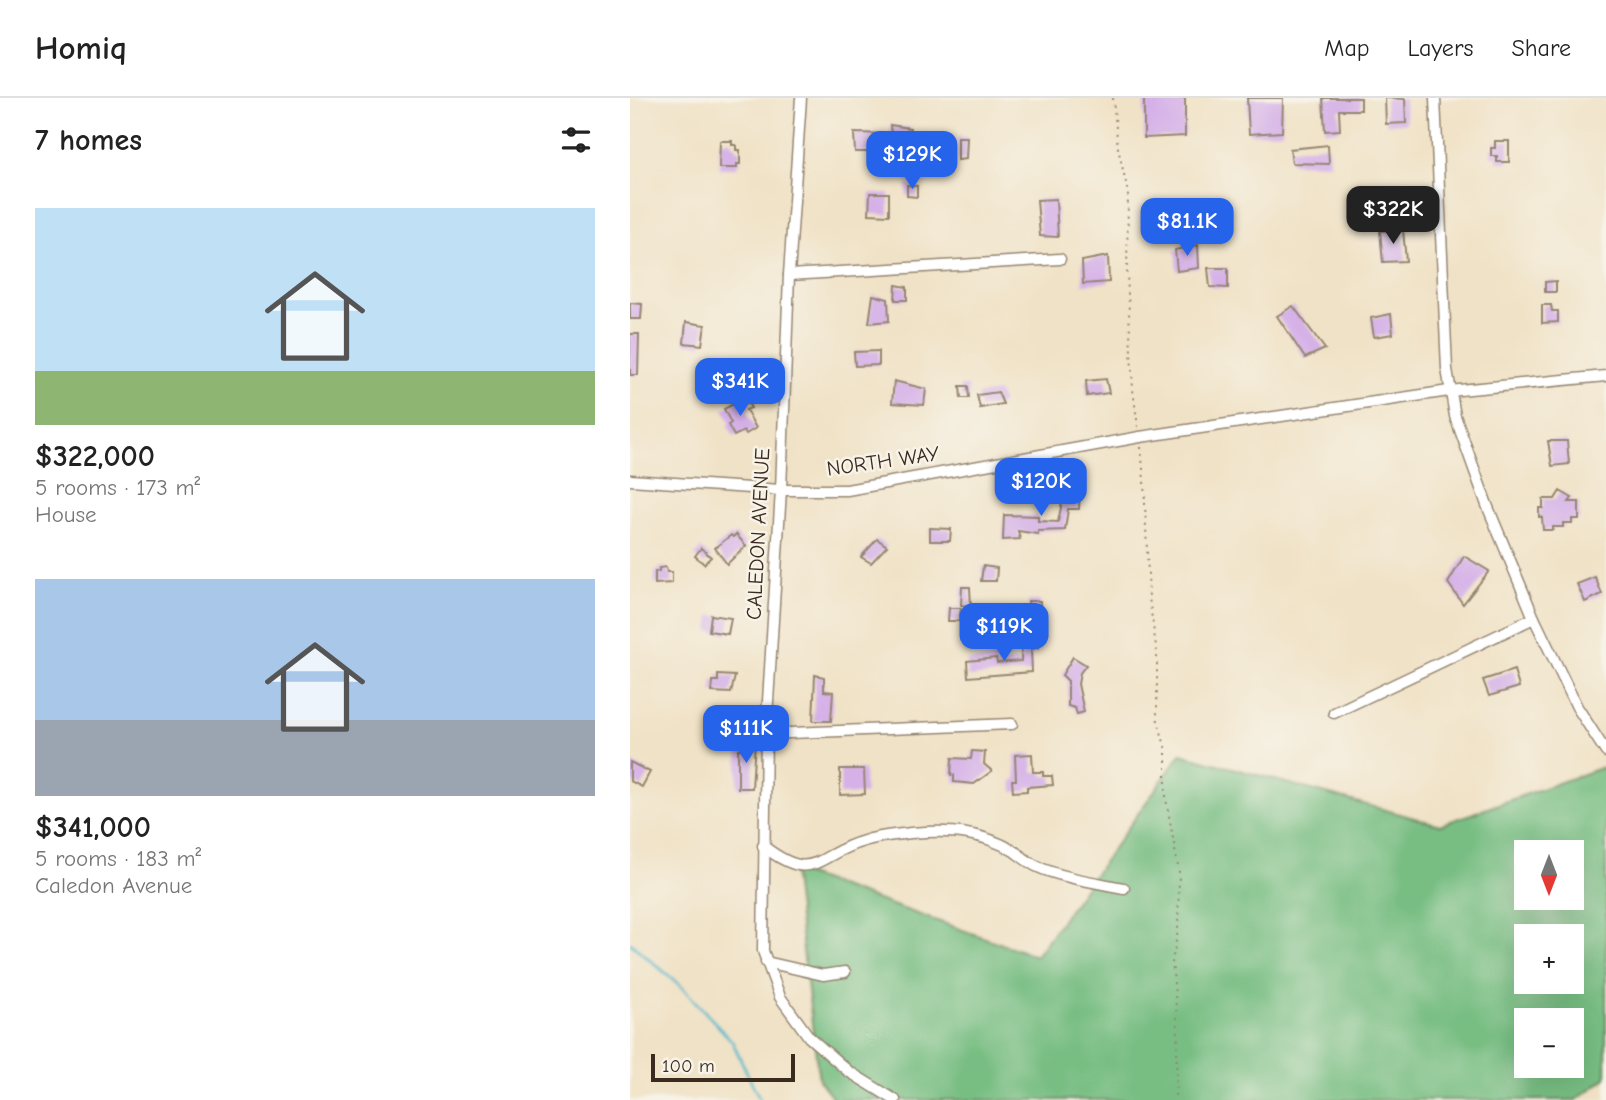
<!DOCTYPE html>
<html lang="en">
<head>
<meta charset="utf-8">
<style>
  :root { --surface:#fff; --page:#f6f6f6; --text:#222; --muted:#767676; --line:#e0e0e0; --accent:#2563eb }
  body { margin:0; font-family:"Comic Neue",sans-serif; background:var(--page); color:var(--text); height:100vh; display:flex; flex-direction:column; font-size:26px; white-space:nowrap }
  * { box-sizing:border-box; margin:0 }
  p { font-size:23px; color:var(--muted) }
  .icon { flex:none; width:38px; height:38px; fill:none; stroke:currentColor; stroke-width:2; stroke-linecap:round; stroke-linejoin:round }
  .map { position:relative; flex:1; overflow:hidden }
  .sheet { display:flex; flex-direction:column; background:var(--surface); width:630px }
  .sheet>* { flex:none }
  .needle { width:46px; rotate:180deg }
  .tools { position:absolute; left:884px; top:742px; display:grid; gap:14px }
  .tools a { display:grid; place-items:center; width:70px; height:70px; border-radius:0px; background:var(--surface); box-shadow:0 7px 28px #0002; font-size:35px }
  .scale { position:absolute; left:21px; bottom:18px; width:144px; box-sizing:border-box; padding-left:7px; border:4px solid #3b2a1e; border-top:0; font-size:19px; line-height:24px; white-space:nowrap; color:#3b2a1e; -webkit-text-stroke:5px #f7f3e8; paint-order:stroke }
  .price { position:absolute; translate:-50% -60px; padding:0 16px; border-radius:14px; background:var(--accent); color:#fff; font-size:23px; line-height:46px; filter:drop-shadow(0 2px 4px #0008) }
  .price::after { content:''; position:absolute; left:50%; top:42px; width:21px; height:16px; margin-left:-10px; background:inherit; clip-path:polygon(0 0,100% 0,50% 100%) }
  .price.active { background:#222; color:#fff }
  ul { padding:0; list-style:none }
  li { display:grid; align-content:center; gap:14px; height:371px; padding:0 35px }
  li span { display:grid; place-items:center; height:217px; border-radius:0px; color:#555 }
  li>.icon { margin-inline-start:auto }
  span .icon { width:126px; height:126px; fill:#fffc; stroke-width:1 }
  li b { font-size:30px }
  h2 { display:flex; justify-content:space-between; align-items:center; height:84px; padding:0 35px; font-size:30px }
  header { display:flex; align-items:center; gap:42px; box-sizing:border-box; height:98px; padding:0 35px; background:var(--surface); border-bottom:2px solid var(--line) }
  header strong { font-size:33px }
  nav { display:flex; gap:38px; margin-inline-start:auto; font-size:24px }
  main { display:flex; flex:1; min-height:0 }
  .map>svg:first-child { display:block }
  .forest { fill:#78be83; stroke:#5a7450; stroke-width:2; fill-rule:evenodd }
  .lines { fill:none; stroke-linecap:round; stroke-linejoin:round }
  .stream { stroke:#51b9cf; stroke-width:2.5 }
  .building { fill:#d5b1e8 }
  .minor-casing { stroke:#968672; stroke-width:13 }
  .path { stroke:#968672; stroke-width:2; stroke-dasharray:2 5; stroke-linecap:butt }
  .minor { stroke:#fff; stroke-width:10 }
  .labels { text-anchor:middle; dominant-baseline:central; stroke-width:5; stroke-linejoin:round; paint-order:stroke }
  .street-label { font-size:21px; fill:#3b2a1e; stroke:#f7f3e8 }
</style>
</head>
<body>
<header>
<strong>Homiq</strong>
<nav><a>Map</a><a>Layers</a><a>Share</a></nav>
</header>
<main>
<section class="sheet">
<h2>7 homes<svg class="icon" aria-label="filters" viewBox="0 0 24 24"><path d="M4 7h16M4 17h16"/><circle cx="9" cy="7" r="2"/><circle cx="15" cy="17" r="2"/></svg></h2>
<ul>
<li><span style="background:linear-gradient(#bfe0f5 75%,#8fb573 0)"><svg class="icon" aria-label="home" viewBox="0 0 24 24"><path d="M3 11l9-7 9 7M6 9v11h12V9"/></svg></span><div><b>$322,000</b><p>5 rooms · 173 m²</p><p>House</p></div></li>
<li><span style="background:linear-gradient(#a9c7e8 65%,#9aa5b1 0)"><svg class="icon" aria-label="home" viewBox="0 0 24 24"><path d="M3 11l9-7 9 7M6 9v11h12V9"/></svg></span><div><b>$341,000</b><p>5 rooms · 183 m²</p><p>Caledon Avenue</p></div></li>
</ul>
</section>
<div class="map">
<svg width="976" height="1002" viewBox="0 0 976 1002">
  <rect width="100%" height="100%" fill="#f7f3e8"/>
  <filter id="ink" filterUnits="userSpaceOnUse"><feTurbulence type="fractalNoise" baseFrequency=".0143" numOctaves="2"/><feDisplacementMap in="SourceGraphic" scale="14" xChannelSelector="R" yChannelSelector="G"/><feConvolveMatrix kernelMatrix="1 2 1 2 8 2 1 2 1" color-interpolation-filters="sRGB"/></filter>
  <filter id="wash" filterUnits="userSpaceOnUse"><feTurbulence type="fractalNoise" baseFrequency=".00686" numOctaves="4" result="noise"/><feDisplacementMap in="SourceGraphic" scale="28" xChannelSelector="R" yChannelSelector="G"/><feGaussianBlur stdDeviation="1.57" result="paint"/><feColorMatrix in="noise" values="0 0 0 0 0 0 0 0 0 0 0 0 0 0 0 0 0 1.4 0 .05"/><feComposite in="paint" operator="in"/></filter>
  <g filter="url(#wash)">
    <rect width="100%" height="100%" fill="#f0e2c6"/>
    <!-- forest -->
    <path class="forest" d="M 551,656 L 810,727 L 973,669 L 976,674 L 976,980 L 946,1002 L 205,1002 L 189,982 L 163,772 L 406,858 ZM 896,754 L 942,754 L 942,800 L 896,800 ZM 896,838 L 942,838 L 942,884 L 896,884 ZM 896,922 L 942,922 L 942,968 L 896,968 Z"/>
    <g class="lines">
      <!-- stream -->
      <path class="stream" d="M 0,845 L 51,888 L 102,943 L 130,1002"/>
    </g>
    <g id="blocks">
      <!-- building -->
      <g class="building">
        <path d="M 514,0 L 555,0 L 555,38 L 514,40 Z"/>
        <path d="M 617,0 L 653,0 L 652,34 L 619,36 Z"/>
        <path d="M 693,0 L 731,0 L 731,12 L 709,12 L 710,32 L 695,33 Z"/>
        <path d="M 755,0 L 775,1 L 776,25 L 756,26 Z"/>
        <path d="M 260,27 L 280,30 L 282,46 L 275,46 L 279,68 L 256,69 L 250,54 L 225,54 L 224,35 L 261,36 Z"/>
        <path d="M 328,39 L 337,39 L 336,61 L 328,62 Z"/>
        <path d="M 90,43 L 102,43 L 102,47 L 106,47 L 106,52 L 110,52 L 110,66 L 107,66 L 107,70 L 89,70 Z"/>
        <path d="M 865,43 L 879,43 L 879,64 L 867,64 L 867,58 L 861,58 L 861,50 L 865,50 Z"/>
        <path d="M 698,47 L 699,66 L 662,65 L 660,51 Z"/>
        <path d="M 277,87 L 287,88 L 287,99 L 277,98 Z"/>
        <path d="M 240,95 L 259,95 L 259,117 L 239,116 Z"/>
        <path d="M 426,101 L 428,139 L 410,138 L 407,102 Z"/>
        <path d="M 773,132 L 776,163 L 753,164 L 750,133 Z"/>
        <path d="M 568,147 L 569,170 L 547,173 L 545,152 Z"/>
        <path d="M 478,158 L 479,184 L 453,186 L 452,163 Z"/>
        <path d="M 578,170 L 598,170 L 598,190 L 580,189 Z"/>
        <path d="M 926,183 L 926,194 L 915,194 L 915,184 Z"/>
        <path d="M 266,187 L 277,189 L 277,202 L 265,202 Z"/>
        <path d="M 243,197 L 258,201 L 259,223 L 239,225 Z"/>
        <path d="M 0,205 L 12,206 L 11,221 L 0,221 Z"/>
        <path d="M 912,207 L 921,207 L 922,213 L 928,213 L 928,224 L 912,225 Z"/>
        <path d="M 663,208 L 695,251 L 675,260 L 647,218 Z"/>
        <path d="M 761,216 L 763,236 L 744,239 L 741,220 Z"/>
        <path d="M 56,224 L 75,227 L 72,247 L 54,245 Z"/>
        <path d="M 0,236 L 9,236 L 8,277 L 0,277 Z"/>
        <path d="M 249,253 L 249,267 L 225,268 L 224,254 Z"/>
        <path d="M 476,281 L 479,295 L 457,298 L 456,283 Z"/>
        <path d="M 264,283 L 296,291 L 294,307 L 262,305 Z"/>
        <path d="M 330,288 L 338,288 L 339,300 L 331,300 Z"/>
        <path d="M 368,294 L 373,306 L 350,310 L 347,297 Z"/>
        <path d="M 115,300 L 121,310 L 116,312 L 126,330 L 116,336 L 114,333 L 104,338 L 98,327 L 101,325 L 94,311 Z"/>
        <path d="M 918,343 L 937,343 L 939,366 L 922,368 Z"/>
        <path d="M 435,390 L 450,390 L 449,411 L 438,411 L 435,432 L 408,433 L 408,436 L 388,433 L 390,441 L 373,442 L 374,417 L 408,418 L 408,423 L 428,424 Z"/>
        <path d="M 930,393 L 942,400 L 939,404 L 949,404 L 949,421 L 942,421 L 942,425 L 933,425 L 933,429 L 923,429 L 923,432 L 913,432 L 912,419 L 909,419 L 909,410 L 913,410 L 913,401 L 925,401 Z"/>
        <path d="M 300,430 L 321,431 L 320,443 L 300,443 Z"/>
        <path d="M 106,436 L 116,448 L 97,466 L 85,450 L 101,437 L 103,439 Z"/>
        <path d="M 247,441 L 257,448 L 241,465 L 231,459 Z"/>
        <path d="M 71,450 L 81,459 L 74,466 L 65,458 Z"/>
        <path d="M 834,458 L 859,473 L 833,506 L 818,485 Z"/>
        <path d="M 353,468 L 367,470 L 366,483 L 351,483 Z"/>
        <path d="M 36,469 L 37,474 L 42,474 L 42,485 L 25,486 L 25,474 L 29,473 L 29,470 Z"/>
        <path d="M 965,479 L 972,496 L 955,504 L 947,486 Z"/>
        <path d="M 332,489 L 340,489 L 341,509 L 331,507 Z"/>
        <path d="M 398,503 L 410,503 L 410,520 L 401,521 Z"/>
        <path d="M 319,510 L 331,510 L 329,523 L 318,523 Z"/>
        <path d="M 81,517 L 101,520 L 98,536 L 79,533 Z"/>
        <path d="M 408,541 L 408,550 L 401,551 L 402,574 L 338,579 L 337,563 L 366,560 L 367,565 L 391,563 L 392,542 Z"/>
        <path d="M 443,559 L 456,567 L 450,575 L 448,586 L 454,614 L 447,616 L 445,610 L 438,608 L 438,583 L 432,577 Z"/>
        <path d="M 884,572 L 889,589 L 859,598 L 853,582 Z"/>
        <path d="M 88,577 L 105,578 L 101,595 L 82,594 L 83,583 L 88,583 Z"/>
        <path d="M 185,577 L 194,579 L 194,593 L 203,594 L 201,623 L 183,623 Z"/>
        <path d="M 114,644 L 125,644 L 122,690 L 108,690 L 108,651 L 114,651 Z"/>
        <path d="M 342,653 L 355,654 L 354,666 L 362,673 L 344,686 L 324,684 L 324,677 L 321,677 L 322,660 L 341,661 Z"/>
        <path d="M 402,656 L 403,674 L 413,674 L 413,678 L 422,678 L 423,687 L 397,689 L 397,693 L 383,694 L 382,682 L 386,682 L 385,657 Z"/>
        <path d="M 0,664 L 20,674 L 12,689 L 0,683 Z"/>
        <path d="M 210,671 L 234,671 L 235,696 L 210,697 Z"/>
      </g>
    </g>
  </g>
  <g filter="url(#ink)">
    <use href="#blocks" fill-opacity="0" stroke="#968672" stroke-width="2"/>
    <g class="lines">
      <!-- minor casing -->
      <g class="minor-casing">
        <g id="minor">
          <path d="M 171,0 L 159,177 L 151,392 L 136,636 L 133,853 L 150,899 L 179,939 L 218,973 L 265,1002"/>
          <path d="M 805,0 L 817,271 L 825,318 L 857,407 L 904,520 L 947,609 L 976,654"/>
          <path d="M 159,177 L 430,161"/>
          <path d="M 0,382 L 151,392 L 217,392 L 510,339 L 819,293 L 976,278"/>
          <path d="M 704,615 L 904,520"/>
          <path d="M 136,636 L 382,626"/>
          <path d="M 133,748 C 185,788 186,756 234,743 C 248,738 266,737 281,735 C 319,732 350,733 384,753 C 391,758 398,764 406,768 C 428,779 469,785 494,790"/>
          <path d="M 136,864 L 193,877 L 215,874"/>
        </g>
      </g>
      <!-- path -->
      <g class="path">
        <path d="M 483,0 L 488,50 L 498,94 L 497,176 L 503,292 L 508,329"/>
        <path d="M 511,349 L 514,382 L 519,500 L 527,555 L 527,619 L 536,652 L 536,701 L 549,774 L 548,833 L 542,863 L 548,932 L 545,1002"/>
      </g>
      <!-- minor -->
      <use href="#minor" class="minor"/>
    </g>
  </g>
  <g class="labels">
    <!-- street labels -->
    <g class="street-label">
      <text transform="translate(253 363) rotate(-8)">NORTH WAY</text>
      <text transform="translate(128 436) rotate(-87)">CALEDON AVENUE</text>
    </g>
  </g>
</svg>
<div class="tools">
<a><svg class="needle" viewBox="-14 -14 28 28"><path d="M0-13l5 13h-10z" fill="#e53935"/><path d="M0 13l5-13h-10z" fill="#767676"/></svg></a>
<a>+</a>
<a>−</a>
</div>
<div class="scale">100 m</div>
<b class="price" style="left:282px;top:93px">$129K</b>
<b class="price active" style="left:763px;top:148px">$322K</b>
<b class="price" style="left:557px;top:160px">$81.1K</b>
<b class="price" style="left:110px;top:320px">$341K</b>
<b class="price" style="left:411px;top:420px">$120K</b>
<b class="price" style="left:374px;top:565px">$119K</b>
<b class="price" style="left:116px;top:667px">$111K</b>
</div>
</main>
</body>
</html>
